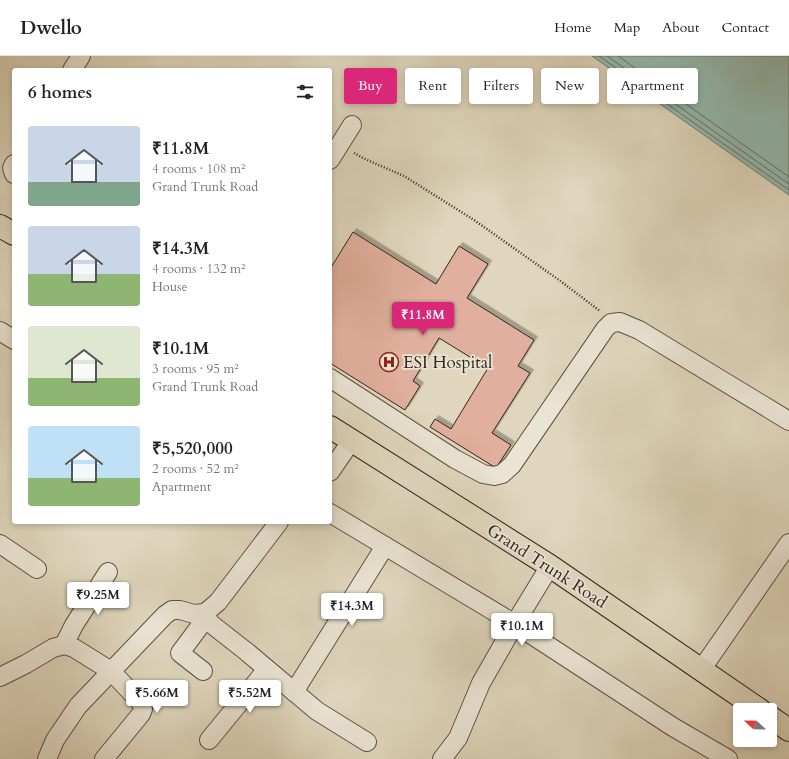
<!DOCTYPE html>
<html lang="en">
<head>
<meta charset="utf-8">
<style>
  :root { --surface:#fff; --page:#f2f2f2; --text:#222; --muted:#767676; --line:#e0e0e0; --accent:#db2777 }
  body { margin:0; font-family:Cardo,serif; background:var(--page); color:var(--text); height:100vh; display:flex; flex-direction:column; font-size:15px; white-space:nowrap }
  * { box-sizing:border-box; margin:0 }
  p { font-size:13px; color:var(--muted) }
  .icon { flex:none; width:22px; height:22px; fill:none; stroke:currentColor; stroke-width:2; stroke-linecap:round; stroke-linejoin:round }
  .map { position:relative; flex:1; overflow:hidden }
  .side { position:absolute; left:12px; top:12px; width:320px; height:456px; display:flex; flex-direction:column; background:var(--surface); border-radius:4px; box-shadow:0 2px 6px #0003 }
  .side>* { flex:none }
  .banner { position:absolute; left:344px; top:12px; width:380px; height:36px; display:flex; gap:8px }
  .needle { width:26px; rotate:292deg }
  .tools { position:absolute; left:733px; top:647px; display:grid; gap:8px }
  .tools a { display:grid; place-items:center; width:44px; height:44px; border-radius:4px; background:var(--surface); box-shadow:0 2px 6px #0003; font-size:20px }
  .price { position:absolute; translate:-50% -34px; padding:0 9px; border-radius:4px; background:#fff; color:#222; font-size:13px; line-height:26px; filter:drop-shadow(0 1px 2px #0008) }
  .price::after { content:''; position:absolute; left:50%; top:24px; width:12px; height:9px; margin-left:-6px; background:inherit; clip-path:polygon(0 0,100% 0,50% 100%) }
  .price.selected { background:var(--accent); color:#fff }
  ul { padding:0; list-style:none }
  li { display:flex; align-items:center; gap:12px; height:100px; padding:0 16px }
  li span { display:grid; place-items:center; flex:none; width:112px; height:80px; border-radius:4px; color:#555 }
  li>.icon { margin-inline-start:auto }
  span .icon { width:48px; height:48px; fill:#fffc; stroke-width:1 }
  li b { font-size:17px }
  h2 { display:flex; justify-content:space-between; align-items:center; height:48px; padding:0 16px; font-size:17px }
  .pill { padding:0 14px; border-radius:4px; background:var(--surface); box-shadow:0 2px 6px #0003; font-size:14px; line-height:36px }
  .pill.selected { background:var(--accent); color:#fff }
  header { display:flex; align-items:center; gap:24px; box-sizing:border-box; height:56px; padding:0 20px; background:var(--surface); border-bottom:1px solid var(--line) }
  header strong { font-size:19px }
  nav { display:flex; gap:22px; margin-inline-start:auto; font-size:14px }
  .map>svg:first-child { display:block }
  .water { fill:#94b9ad; stroke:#6d7e74 }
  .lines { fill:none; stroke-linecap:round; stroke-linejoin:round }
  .shore { stroke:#647066; stroke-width:1 }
  .building { fill:#e1af9d; stroke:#33261f; filter:url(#shadow) }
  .minor-casing { stroke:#5e5246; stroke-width:20 }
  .major-casing { stroke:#33261f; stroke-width:24 }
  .path { stroke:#33261f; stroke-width:2.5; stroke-dasharray:1 2; stroke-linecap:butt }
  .minor { stroke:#eae4d4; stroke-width:18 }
  .major { stroke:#dfd6bd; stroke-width:22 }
  .labels { text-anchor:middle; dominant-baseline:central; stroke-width:3.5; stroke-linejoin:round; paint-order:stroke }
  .poi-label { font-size:17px; fill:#33261f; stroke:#eae4d4; text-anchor:start }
  .street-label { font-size:17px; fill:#33261f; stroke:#eae4d4 }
</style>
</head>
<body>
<header>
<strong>Dwello</strong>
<nav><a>Home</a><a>Map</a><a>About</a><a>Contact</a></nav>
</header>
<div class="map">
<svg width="789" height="703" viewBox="0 0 789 703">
  <defs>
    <filter id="shadow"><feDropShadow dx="3.5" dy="-3.5" stdDeviation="0" flood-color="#0004"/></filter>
  </defs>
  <rect width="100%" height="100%" fill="#dfd6bd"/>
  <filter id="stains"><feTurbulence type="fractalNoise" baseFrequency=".005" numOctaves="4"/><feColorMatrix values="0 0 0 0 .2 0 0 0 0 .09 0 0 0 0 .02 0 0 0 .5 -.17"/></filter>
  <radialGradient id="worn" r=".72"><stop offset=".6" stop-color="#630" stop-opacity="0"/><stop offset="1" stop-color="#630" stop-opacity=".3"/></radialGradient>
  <!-- water -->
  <path class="water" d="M 592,0 L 789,0 L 789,139 Z"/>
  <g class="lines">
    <!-- shore -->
    <g class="shore">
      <path d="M 599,0 L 789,134"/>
      <path d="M 607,0 L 789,128"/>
      <path d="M 618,0 L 789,121"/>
    </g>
  </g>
  <!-- building -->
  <path class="building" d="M 353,176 L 436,228 L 459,190 L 488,208 L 467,242 L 534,284 L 518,310 L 530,317 L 492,377 L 511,389 L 496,412 L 430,371 L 435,363 L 451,373 L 488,312 L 439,282 L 413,325 L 420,330 L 405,354 L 330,307 L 330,213 Z"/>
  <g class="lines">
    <!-- minor casing -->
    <g class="minor-casing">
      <g id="minor">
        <path d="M 72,14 L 81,0"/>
        <path d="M 330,104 L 352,69"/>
        <path d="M 14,108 L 12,112 L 14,118"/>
        <path d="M 0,275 L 14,284"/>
        <path d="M 330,322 L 455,403 L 483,418 L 494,420 L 502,418 L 512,409 L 605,273 L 611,267 L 620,266 L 639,274 L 789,365"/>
        <path d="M 330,416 L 352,384"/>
        <path d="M 330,457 L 515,568 L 673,671 L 728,703"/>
        <path d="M 0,488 L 37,513"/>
        <path d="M 205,557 L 210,567 L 247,596 L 317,655 L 367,686"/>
        <path d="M 199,558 L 203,566 L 180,597 L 203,615"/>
        <path d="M 64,589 L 74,569 L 108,516"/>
        <path d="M 701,614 L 789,487"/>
        <path d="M 0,621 L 26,608 L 53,592 L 64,589 L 74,592 L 111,615 L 142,648 L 143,653 L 141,658 L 104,703"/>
        <path d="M 294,636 L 385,490"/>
        <path d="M 209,684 L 267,613"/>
        <path d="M 47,703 L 55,684 L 78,650 L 165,559 L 172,554 L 180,554 L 194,558 L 205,557 L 218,546 L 279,466"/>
        <path d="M 442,703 L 458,682 L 481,627 L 517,564 L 550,510"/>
      </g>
    </g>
    <!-- major casing -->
    <g class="major-casing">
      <g id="major">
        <path d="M 0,170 L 14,178"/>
        <path d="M 330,371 L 550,510 L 760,654"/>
        <path d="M 770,661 L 789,674"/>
      </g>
    </g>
    <!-- path -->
    <path class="path" d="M 354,97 L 365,103 L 404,120 L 474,164 L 559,224 L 600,255"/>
    <!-- minor -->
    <use href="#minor" class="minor"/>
    <!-- major -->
    <use href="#major" class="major"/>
  </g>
  <!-- icons -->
  <defs>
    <g id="hospital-ring" transform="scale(1)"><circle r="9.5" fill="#eae4d4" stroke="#8f2418" stroke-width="1.5"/><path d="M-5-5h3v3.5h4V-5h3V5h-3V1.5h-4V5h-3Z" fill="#8f2418"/></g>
  </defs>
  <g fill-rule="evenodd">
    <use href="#hospital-ring" x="389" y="306"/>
  </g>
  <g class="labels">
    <!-- poi labels -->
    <g class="poi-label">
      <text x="403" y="306">ESI Hospital</text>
    </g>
    <!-- street labels -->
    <g class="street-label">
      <text transform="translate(547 510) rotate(33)">Grand Trunk Road</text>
    </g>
  </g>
  <rect width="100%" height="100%" filter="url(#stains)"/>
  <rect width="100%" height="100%" fill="url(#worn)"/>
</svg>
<div class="tools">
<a><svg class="needle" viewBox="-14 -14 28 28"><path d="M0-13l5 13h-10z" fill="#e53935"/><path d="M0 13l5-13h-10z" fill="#767676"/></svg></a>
</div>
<b class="price selected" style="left:423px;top:280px">₹11.8M</b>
<b class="price" style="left:98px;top:560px">₹9.25M</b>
<b class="price" style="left:352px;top:571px">₹14.3M</b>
<b class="price" style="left:522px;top:591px">₹10.1M</b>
<b class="price" style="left:157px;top:658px">₹5.66M</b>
<b class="price" style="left:250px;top:658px">₹5.52M</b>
<div class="banner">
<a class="pill selected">Buy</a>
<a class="pill">Rent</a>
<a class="pill">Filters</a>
<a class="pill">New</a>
<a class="pill">Apartment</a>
</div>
<section class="side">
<h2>6 homes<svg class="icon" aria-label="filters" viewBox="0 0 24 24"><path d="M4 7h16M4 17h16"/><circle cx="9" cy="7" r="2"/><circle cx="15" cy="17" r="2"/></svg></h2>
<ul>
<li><span style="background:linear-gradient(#c9d6e8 70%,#7fa58c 0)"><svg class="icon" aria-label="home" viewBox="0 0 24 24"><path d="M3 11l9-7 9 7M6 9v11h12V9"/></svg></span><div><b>₹11.8M</b><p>4 rooms · 108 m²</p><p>Grand Trunk Road</p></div></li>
<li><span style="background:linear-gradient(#c9d6e8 60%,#8fb573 0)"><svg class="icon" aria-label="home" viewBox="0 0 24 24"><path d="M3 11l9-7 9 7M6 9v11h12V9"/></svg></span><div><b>₹14.3M</b><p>4 rooms · 132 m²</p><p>House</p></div></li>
<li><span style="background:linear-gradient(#dfe7d0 65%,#8fb573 0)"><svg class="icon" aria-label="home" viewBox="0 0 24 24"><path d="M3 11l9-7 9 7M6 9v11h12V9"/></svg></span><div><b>₹10.1M</b><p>3 rooms · 95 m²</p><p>Grand Trunk Road</p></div></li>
<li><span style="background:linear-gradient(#bfe0f5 65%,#8fb573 0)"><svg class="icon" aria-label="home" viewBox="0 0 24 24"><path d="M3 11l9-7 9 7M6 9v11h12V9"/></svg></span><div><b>₹5,520,000</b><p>2 rooms · 52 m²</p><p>Apartment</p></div></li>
</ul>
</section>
</div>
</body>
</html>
